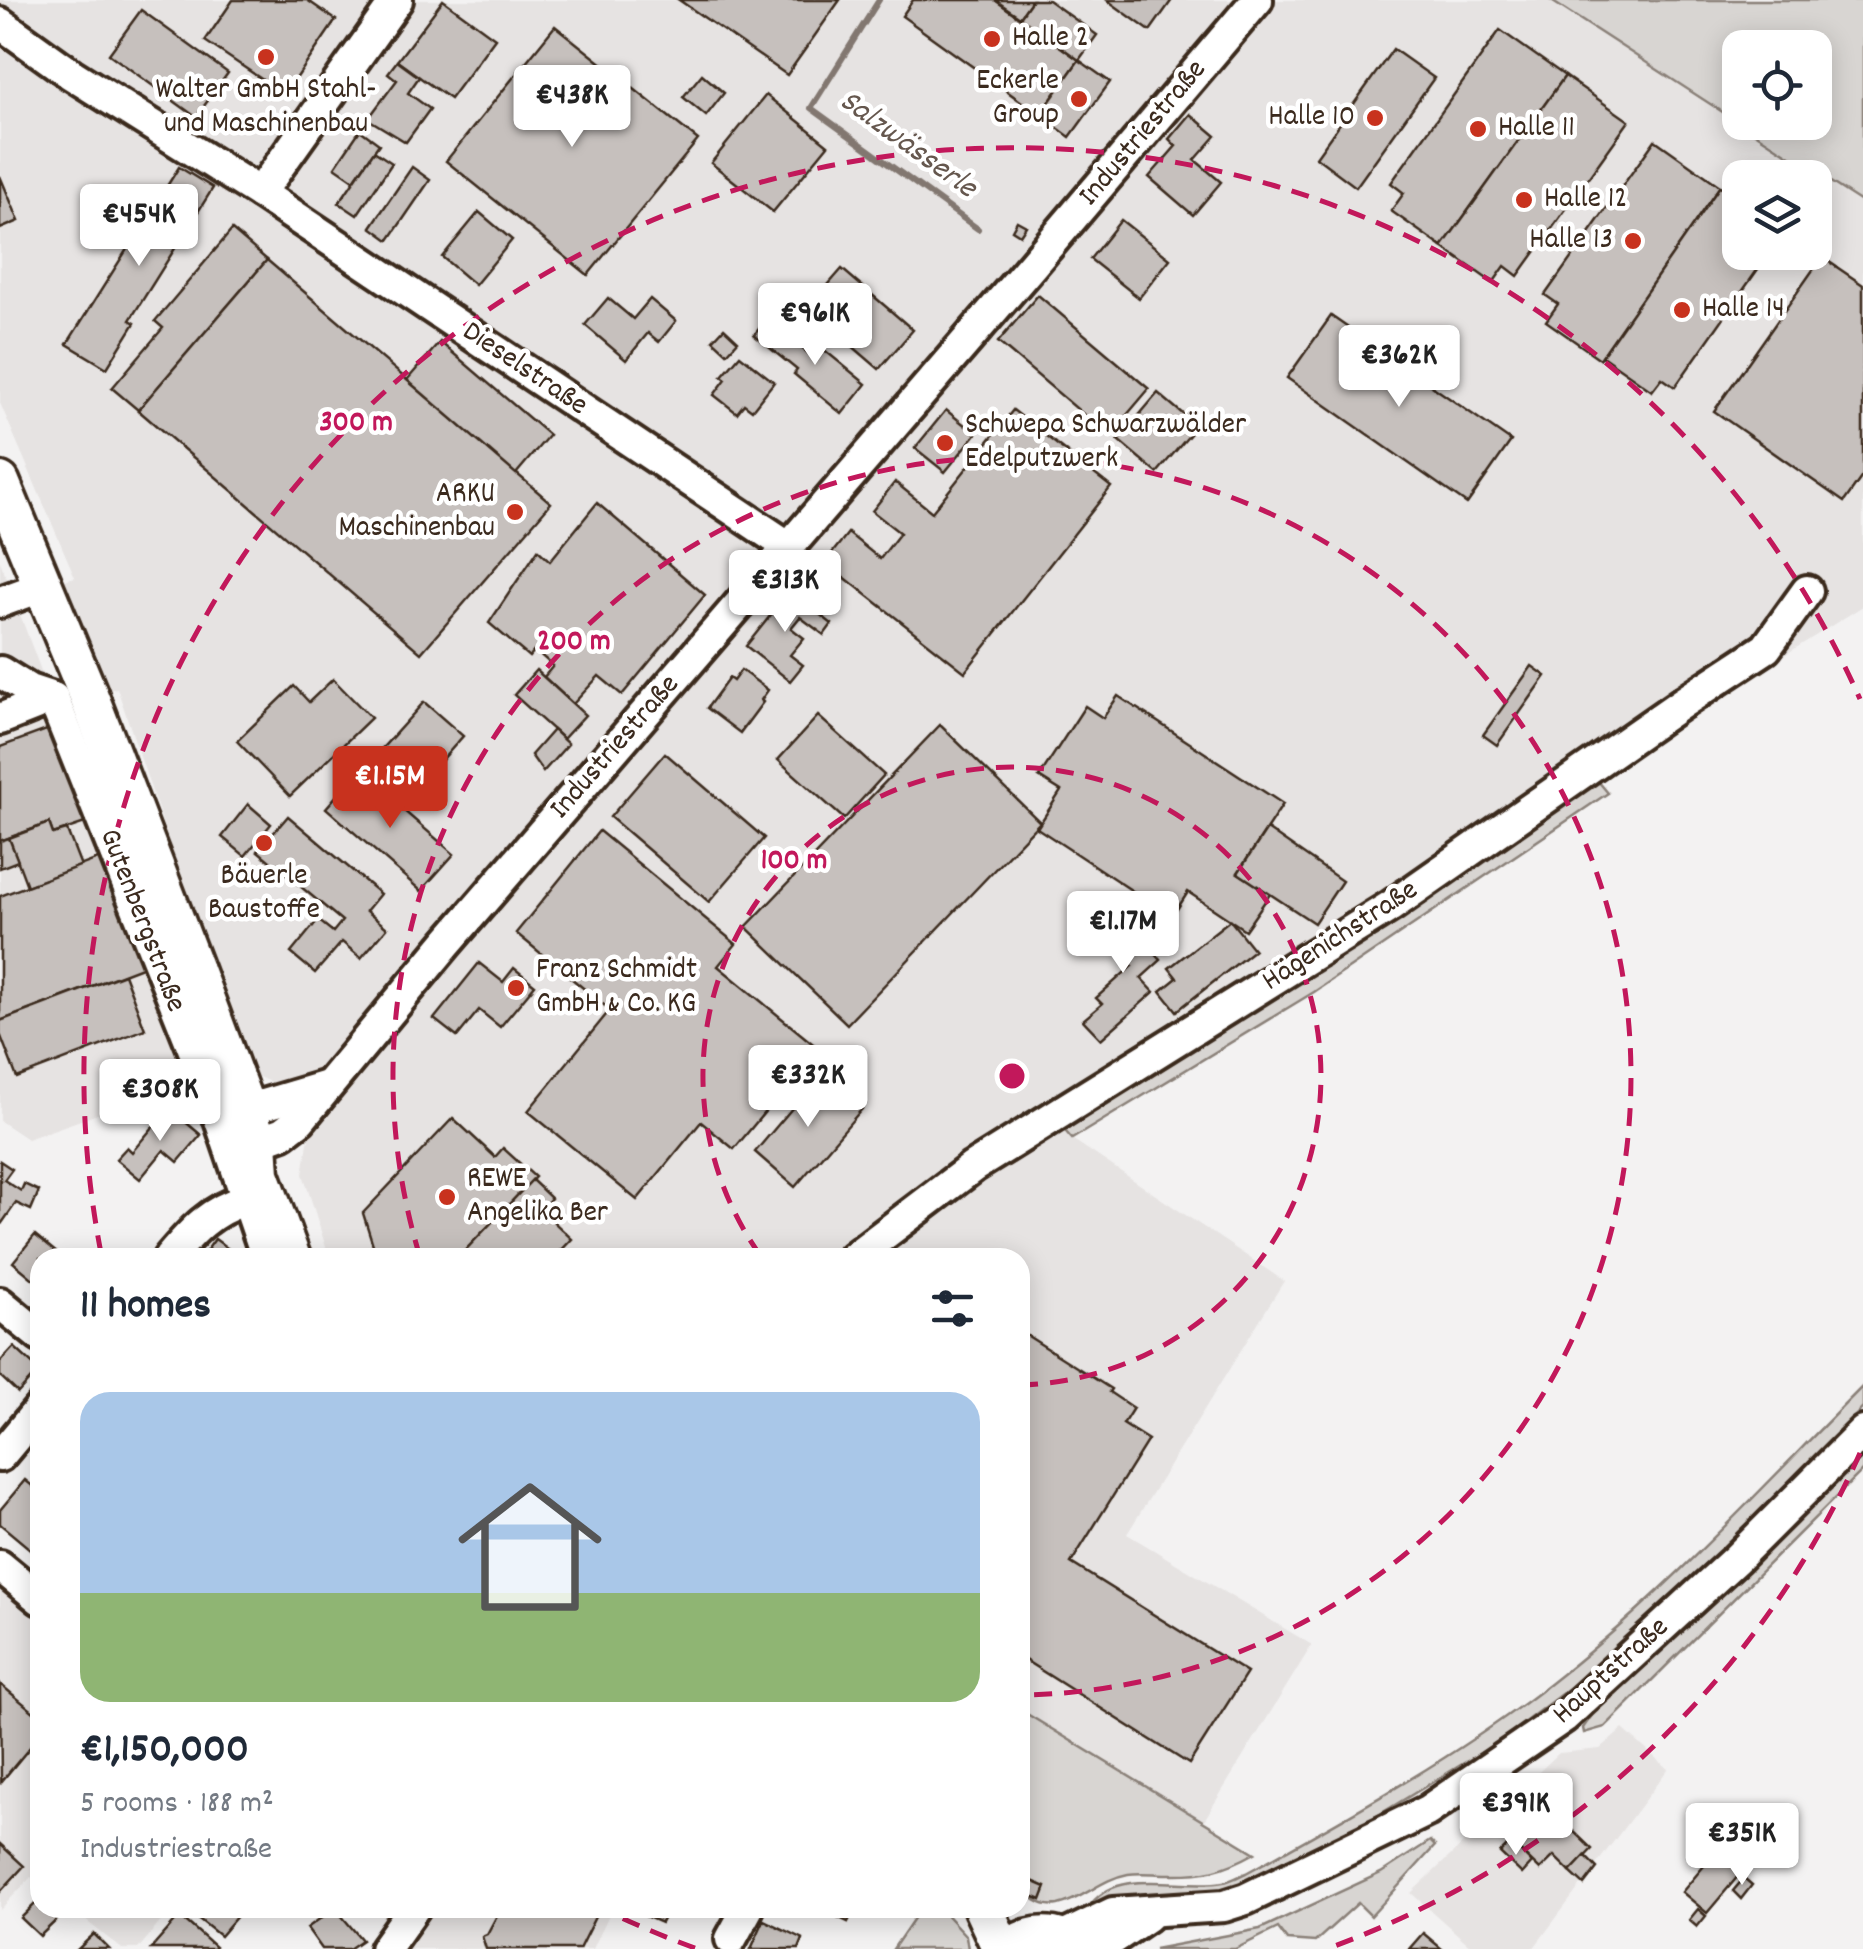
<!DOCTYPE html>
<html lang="en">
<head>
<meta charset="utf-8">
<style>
  :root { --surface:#fff; --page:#f2f2f3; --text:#1f2937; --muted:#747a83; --line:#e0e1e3; --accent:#c8321e }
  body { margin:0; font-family:Dekko,sans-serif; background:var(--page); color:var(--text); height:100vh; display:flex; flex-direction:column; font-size:38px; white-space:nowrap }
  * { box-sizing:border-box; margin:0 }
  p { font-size:32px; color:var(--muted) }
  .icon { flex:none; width:55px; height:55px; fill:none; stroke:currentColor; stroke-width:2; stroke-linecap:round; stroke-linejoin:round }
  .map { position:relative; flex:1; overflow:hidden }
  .drawer { position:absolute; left:30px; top:1248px; width:1000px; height:670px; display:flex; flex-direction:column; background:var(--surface); border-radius:30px; box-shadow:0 5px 25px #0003 }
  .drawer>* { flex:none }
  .buttons { position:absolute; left:1722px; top:30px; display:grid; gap:20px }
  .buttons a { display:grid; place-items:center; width:110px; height:110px; border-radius:20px; background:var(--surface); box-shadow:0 5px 25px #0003; font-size:50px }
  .price { position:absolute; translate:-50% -85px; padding:0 22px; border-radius:10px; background:#fff; color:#222; font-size:32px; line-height:65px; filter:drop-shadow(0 2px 5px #0008) }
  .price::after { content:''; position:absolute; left:50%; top:60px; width:30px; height:22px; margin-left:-15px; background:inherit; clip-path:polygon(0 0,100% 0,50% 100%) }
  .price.selected { background:var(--accent); color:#fff }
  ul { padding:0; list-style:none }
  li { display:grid; align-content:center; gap:20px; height:530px; padding:0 50px }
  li+li { border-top:2px solid var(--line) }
  li span { display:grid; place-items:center; height:310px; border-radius:30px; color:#555 }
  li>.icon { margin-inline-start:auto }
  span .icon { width:180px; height:180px; fill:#fffc; stroke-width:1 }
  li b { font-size:42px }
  h2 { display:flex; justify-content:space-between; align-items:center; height:120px; padding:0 50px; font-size:42px }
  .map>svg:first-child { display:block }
  .built { fill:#e6e3e2; fill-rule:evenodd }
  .green { fill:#d8d5d2; stroke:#8a8078; stroke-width:2.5; fill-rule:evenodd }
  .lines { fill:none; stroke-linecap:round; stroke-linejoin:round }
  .stream { stroke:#827770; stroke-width:6 }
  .building { fill:#c6c0bd; stroke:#3b2a1e; stroke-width:2.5 }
  .minor-casing { stroke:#3b2a1e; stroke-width:38 }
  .major-casing { stroke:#3b2a1e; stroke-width:45 }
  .minor { stroke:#fff; stroke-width:30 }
  .major { stroke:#fff; stroke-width:38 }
  .ring { fill:none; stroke:#c2185b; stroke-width:5; stroke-dasharray:18 12 }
  .poi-dot { fill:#c8321e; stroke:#fff; stroke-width:4 }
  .labels { text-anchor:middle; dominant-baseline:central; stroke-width:9; stroke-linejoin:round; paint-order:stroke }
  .poi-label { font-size:30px; fill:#3b2a1e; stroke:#fff; text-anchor:start }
  .street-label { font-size:30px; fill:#3b2a1e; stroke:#fff }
  .water-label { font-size:32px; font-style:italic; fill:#65574e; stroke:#fff }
  .centre { fill:#c2185b; stroke:#fff; stroke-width:5 }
  .ring-label { font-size:30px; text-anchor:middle; font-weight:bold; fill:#c2185b; stroke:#fff; stroke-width:9; stroke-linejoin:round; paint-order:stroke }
</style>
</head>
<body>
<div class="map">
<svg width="1863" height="1949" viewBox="0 0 1863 1949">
  <rect width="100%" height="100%" fill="#f3f2f2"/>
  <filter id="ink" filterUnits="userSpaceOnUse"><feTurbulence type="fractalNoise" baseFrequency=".01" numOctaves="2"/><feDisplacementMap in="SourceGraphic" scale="20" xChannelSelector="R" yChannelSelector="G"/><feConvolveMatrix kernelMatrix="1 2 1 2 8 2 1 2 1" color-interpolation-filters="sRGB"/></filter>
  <g filter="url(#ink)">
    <!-- built -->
    <g class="built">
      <path d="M 0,0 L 1550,0 L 1863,203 L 1863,606 L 1593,775 L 1060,1125 L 1072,1139 L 1284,1281 L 1127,1534 L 1312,1645 L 1203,1822 L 1020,1709 L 1020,1258 L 329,1257 L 303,1174 L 309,1137 L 395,1028 L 370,1007 L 316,1072 L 279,1086 L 252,1074 L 231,1026 L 117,688 L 88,694 L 44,586 L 75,577 L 0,403 ZM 1740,178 L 1815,178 L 1815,252 L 1740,252 Z"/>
      <path d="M 0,561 L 194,1080 L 27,1139 L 0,1121 Z"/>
      <path d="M 0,1585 L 40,1617 L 40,1884 L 31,1877 L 0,1910 Z"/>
      <path d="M 1623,1729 L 1668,1769 L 1533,1949 L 1474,1949 L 1411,1893 L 1559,1753 L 1600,1749 Z"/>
      <path d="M 70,1908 L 172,1908 L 138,1949 L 122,1949 Z"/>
      <path d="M 424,1908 L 612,1908 L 593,1949 L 396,1949 Z"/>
    </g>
    <!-- green -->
    <g class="green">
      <path d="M 1550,0 L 1863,0 L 1863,203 L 1849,194 ZM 1740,48 L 1815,48 L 1815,122 L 1740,122 Z"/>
      <path d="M 1593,775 L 1608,793 L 1314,992 L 1072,1139 L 1060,1125 Z"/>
      <path d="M 1863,1386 L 1863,1408 L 1676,1595 L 1577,1682 L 1497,1743 L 1352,1831 L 1252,1883 L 1220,1894 L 1093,1911 L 1091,1904 C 1121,1866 1183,1890 1223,1882 C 1231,1881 1239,1876 1246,1873 C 1351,1815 1468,1750 1561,1675 C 1670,1589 1765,1484 1863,1386 Z"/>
      <path d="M 1863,1446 L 1863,1470 L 1615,1717 L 1605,1727 L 1584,1733 L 1583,1728 L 1600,1704 Z"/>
      <path d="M 1027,1714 L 1255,1853 C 1223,1871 1203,1875 1167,1874 C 1154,1874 1140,1872 1128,1874 C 1101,1879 1082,1900 1058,1905 C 1041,1908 1028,1897 1020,1884 L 1020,1726 Z"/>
      <path d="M 1430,1841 L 1435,1846 L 1371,1916 L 1358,1903 L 1315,1942 L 1287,1940 L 1278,1928 L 1235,1949 L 1154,1949 L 1260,1929 L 1381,1873 Z"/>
      <path d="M 921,1908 L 940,1908 L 966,1936 L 968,1949 L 893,1949 Z"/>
    </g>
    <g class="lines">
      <!-- stream -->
      <path class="stream" d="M 879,0 L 811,108 L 978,229"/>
    </g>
    <!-- building -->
    <g class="building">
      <path d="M 233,0 L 307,0 L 336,20 L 285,95 L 205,41 Z"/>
      <path d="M 443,0 L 495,38 L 450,99 L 397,61 Z"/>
      <path d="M 679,0 L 840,0 L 787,75 Z"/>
      <path d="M 913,0 L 995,0 L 1079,60 L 1040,115 L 902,16 Z"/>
      <path d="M 995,0 L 1032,0 L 1020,17 Z"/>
      <path d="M 1032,0 L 1048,0 L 1097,35 L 1079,60 L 1020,17 Z"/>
      <path d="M 1107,0 L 1172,0 L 1150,31 Z"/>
      <path d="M 141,10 L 228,73 L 196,117 L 109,54 Z"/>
      <path d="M 555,26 L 698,140 L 588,275 L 446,161 Z"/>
      <path d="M 1500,30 L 1565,76 L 1442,247 L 1391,211 L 1404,193 L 1391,183 Z"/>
      <path d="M 1393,49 L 1434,78 L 1356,187 L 1316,157 Z"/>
      <path d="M 1079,60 L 1110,82 L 1070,137 L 1040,115 Z"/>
      <path d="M 397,61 L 419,77 L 408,93 L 430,109 L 406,142 L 368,119 L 397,80 L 388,73 Z"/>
      <path d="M 702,74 L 724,93 L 706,116 L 683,97 Z"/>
      <path d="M 1565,76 L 1629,121 L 1518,276 L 1505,266 L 1493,283 L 1442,247 Z"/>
      <path d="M 766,95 L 828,145 L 773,212 L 711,163 Z"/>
      <path d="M 1190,114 L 1216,136 L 1195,160 L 1221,182 L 1193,215 L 1149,177 L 1176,146 L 1169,139 Z"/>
      <path d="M 360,130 L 379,144 L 354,180 L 335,167 Z"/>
      <path d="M 1655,140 L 1720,186 L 1600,359 L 1546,321 L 1558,304 L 1545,295 Z"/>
      <path d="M 374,151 L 392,163 L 357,215 L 339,203 Z"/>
      <path d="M 179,167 L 213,188 L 130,320 L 135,323 L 107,368 L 67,344 Z"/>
      <path d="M 412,167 L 430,180 L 389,240 L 371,227 Z"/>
      <path d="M 0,176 L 19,221 L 0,229 Z"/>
      <path d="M 1720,186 L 1740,200 L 1740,252 L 1770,252 L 1675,387 L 1662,378 L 1652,391 L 1602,356 Z"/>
      <path d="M 479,212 L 512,240 L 475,285 L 442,257 Z"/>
      <path d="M 1121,220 L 1170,259 L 1139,298 L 1090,259 Z"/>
      <path d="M 1017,221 L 1026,226 L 1020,235 L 1012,230 Z"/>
      <path d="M 232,230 L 267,260 L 138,410 L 112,388 L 163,328 L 155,321 Z"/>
      <path d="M 1822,257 L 1863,285 L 1863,475 L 1844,502 L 1714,411 Z"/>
      <path d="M 267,260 L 551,503 L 421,653 L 138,410 Z"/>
      <path d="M 842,269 L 913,330 L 879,369 L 808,308 Z"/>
      <path d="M 1038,295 L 1149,389 L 1109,436 L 998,342 Z"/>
      <path d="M 608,298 L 633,319 L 650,299 L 676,321 L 659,342 L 648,333 L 626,360 L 585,325 Z"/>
      <path d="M 1331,316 L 1511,441 L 1467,504 L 1287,378 Z"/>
      <path d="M 766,320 L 809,354 L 817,344 L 866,384 L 842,414 L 794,374 L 797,370 L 754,335 Z"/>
      <path d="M 724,328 L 738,341 L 727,353 L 713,340 Z"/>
      <path d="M 440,342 L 549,435 L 516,474 L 407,380 Z"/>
      <path d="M 740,355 L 774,382 L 752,410 L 744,404 L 737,413 L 714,395 L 726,379 L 722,376 Z"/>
      <path d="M 1158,393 L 1197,426 L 1157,473 L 1118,440 Z"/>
      <path d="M 946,410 L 976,434 L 945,472 L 915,448 Z"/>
      <path d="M 1013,410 L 1111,487 L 965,672 L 825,562 L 848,533 L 880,559 L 900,533 L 872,511 L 895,482 L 932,512 Z"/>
      <path d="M 597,503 L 705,595 L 622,695 L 599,676 L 573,704 L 544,677 L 553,666 L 535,650 L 529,657 L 489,623 L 538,550 L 550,561 Z"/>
      <path d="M 790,591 L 832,624 L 824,635 L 800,617 L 791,628 L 804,638 L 790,655 L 803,665 L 790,681 L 746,646 Z"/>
      <path d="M 1532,666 L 1546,676 L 1497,745 L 1483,735 Z"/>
      <path d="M 536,670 L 585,715 L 563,739 L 514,695 Z"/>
      <path d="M 741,670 L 768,690 L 761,700 L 763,702 L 740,733 L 707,708 L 729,678 L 733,681 Z"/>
      <path d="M 333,679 L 371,718 L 290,796 L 237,741 L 294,686 L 309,702 Z"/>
      <path d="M 1118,696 L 1283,804 L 1238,873 L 1270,894 L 1245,930 L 1188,892 L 1172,917 L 1037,828 L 1061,791 L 1039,777 L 1085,706 L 1103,718 Z"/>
      <path d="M 424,702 L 463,736 L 435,768 L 426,760 L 407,781 L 377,754 Z"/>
      <path d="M 818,716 L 884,775 L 844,819 L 778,760 Z"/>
      <path d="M 940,725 L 1040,822 L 847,1024 L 746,927 Z"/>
      <path d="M 52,728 L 88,822 L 53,834 L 49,823 L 0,841 L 0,747 Z"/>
      <path d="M 553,730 L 568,744 L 543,772 L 531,755 Z"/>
      <path d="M 665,753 L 764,838 L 709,902 L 610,817 Z"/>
      <path d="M 358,771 L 454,854 L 421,891 L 326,808 Z"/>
      <path d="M 248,804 L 271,824 L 245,856 L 222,837 Z"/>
      <path d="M 288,816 L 380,894 L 366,911 L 387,928 L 361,958 L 342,942 L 315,973 L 291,953 L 318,920 L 333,932 L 342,921 L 258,851 Z"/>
      <path d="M 49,823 L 53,834 L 67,830 L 81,866 L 27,886 L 9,838 Z"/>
      <path d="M 1267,829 L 1342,881 L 1314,923 L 1238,873 Z"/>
      <path d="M 599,831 L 736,944 L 718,966 L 818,1048 L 734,1149 L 701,1122 L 637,1200 L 528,1111 L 610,1010 L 516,933 Z"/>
      <path d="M 9,838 L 18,861 L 0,868 L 0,841 Z"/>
      <path d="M 103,857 L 144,966 L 0,1021 L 0,896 Z"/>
      <path d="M 1115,909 L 1161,960 L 1141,978 L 1154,992 L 1101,1039 L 1083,1020 L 1102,1004 L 1096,998 L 1132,966 L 1096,926 Z"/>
      <path d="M 1230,920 L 1254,950 L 1177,1011 L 1161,991 L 1177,978 L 1169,968 Z"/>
      <path d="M 479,963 L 503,982 L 514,968 L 535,985 L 500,1027 L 479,1010 L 457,1037 L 434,1019 Z"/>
      <path d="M 124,974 L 145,1029 L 17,1078 L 0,1034 L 0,1021 Z"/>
      <path d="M 821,1074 L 862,1109 L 795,1187 L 755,1152 Z"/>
      <path d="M 169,1108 L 201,1135 L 178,1162 L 164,1150 L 140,1179 L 116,1159 L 127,1147 L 132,1152 Z"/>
      <path d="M 453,1118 L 495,1157 L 503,1148 L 535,1177 L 458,1258 L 384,1258 L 374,1248 L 363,1213 Z"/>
      <path d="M 0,1161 L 12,1169 L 4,1180 L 21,1191 L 24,1184 L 39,1191 L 31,1210 L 16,1203 L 0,1226 Z"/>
      <path d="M 532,1180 L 551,1198 L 541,1210 L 572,1239 L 554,1258 L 458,1258 Z"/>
      <path d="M 35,1235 L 63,1258 L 40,1258 L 40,1278 L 37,1282 L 13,1262 Z"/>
      <path d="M 215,1239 L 234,1253 L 233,1258 L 201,1258 Z"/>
      <path d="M 1020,1331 L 1111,1389 L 1109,1392 L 1133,1408 L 1123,1424 L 1148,1440 L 1071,1563 L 1247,1673 L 1189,1764 L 1020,1657 Z"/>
      <path d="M 14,1347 L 39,1370 L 18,1393 L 0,1376 L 0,1362 Z"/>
      <path d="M 25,1480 L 40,1492 L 40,1537 L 30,1549 L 0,1524 L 0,1510 Z"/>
      <path d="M 0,1684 L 40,1717 L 40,1735 L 1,1782 Z"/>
      <path d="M 1527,1787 L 1546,1805 L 1516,1836 L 1498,1818 Z"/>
      <path d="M 1546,1805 L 1592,1849 L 1570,1872 L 1554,1856 L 1540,1870 L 1511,1842 Z"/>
      <path d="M 1725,1841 L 1750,1862 L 1707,1913 L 1682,1892 Z"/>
      <path d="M 1511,1842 L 1532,1863 L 1522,1874 L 1500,1853 Z"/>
      <path d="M 0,1844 L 24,1866 L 0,1892 Z"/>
      <path d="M 1585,1856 L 1597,1868 L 1584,1885 L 1570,1872 Z"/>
      <path d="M 1744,1878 L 1752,1885 L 1741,1899 L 1733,1891 Z"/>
      <path d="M 1032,1881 L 1046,1887 L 1041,1900 L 1027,1894 Z"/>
      <path d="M 40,1899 L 40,1908 L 56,1908 L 63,1914 L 40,1936 L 21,1918 Z"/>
      <path d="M 185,1908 L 244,1908 L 220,1936 Z"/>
      <path d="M 335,1908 L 362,1940 L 349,1949 L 322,1949 L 307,1928 Z"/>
      <path d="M 501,1908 L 594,1908 L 596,1915 L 579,1949 L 486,1949 L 482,1936 L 487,1934 Z"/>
      <path d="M 627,1908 L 669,1908 L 661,1923 Z"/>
      <path d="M 819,1908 L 855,1908 L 848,1922 Z"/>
      <path d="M 1698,1909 L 1706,1916 L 1697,1927 L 1689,1920 Z"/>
      <path d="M 180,1916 L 215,1947 L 213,1949 L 151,1949 Z"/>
      <path d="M 764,1920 L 803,1939 L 799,1949 L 751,1949 Z"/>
      <path d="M 1423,1933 L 1442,1949 L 1409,1949 Z"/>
      <path d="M 94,1934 L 109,1949 L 78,1949 Z"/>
    </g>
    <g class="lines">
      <!-- minor casing -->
      <g class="minor-casing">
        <g id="minor">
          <path d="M 397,0 L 260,193 L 789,547"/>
          <path d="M 0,23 L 71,74 L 260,193"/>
          <path d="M 0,602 L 44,586"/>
          <path d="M 0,672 L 29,690 L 53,698 L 209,1088 L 267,1258"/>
          <path d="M 0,719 L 53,698"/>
          <path d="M 246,1110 L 327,1086"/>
          <path d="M 258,1142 L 283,1133 L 300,1120 L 446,944 L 1033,264 L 1257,0"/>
          <path d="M 169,1258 C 193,1230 210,1211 245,1200"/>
          <path d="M 853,1258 L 973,1167 L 1391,906 L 1682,703 L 1766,648 L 1807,591"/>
          <path d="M 0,1303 L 40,1336"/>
          <path d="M 0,1456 L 40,1408"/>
          <path d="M 0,1566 L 40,1599"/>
          <path d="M 1061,1938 L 1113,1913 L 1224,1906 L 1246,1899 L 1427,1811 L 1564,1717 L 1736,1559 L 1863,1432"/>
          <path d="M 731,1939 L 748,1908"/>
          <path d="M 385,1949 L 414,1908"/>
          <path d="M 1098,1949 L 1147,1916"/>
        </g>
      </g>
      <!-- major casing -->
      <g class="major-casing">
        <g id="major">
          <path d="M 0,482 L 88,694 L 194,970 L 258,1142 L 260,1174 L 291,1258"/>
          <path d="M 983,1908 L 1002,1949"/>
          <path d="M 1010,1949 C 1031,1932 1057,1932 1078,1949"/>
        </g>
      </g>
      <!-- minor -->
      <use href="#minor" class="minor"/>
      <!-- major -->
      <use href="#major" class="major"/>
    </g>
  </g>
  <!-- distance rings -->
  <g class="ring">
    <path d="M760 1255A309 309 0 1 1 1020 1385"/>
    <path d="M420 1257A619 619 0 1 1 1023 1695"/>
    <path d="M1860 1453A928 928 0 0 1 1329 1948M695 1948A928 928 0 0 1 605 1910M101 1253A928 928 0 0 1 1860 699"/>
  </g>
  <!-- markers -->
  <g class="poi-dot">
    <circle cx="992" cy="39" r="10"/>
    <circle cx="266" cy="57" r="10"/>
    <circle cx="1079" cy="99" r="10"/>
    <circle cx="1375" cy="118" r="10"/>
    <circle cx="1478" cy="129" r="10"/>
    <circle cx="1524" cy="200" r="10"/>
    <circle cx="1633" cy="241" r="10"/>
    <circle cx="1682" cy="310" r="10"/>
    <circle cx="945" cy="443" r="10"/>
    <circle cx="515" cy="512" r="10"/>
    <circle cx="264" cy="843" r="10"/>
    <circle cx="516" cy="988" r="10"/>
    <circle cx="447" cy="1197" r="10"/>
  </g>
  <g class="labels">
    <!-- poi labels -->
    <g class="poi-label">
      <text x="1012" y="39">Halle 2</text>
      <text x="1059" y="82" text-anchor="end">Eckerle<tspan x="1059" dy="34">Group</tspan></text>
      <text x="266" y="91" text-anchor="middle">Walter GmbH Stahl-<tspan x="266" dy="34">und Maschinenbau</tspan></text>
      <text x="1355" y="118" text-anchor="end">Halle 10</text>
      <text x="1498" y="129">Halle 11</text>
      <text x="1544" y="200">Halle 12</text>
      <text x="1613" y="241" text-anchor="end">Halle 13</text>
      <text x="1702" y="310">Halle 14</text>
      <text x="965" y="426">Schwepa Schwarzwälder<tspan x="965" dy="34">Edelputzwerk</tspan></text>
      <text x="495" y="495" text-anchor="end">ARKU<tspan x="495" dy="34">Maschinenbau</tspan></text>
      <text x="264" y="877" text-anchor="middle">Bäuerle<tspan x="264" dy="34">Baustoffe</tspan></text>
      <text x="536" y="971">Franz Schmidt<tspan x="536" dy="34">GmbH &amp; Co. KG</tspan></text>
      <text x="467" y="1180">REWE<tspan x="467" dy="34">Angelika Ber</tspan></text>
    </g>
    <!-- street labels -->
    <g class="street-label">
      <text transform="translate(1144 134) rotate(-50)">Industriestraße</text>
      <text transform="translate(524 370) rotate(34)">Dieselstraße</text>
      <text transform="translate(616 748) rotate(-49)">Industriestraße</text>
      <text transform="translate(141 921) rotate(69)">Gutenbergstraße</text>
      <text transform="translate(1341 937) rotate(-33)">Hägenichstraße</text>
      <text transform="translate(1612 1672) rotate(-42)">Hauptstraße</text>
    </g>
    <!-- water labels -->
    <g class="water-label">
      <text transform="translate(907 146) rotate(36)">Salzwässerle</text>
    </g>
  </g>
  <circle cx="1012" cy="1076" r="15" class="centre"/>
  <g class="ring-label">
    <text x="356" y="430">300 m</text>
    <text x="574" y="649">200 m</text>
    <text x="794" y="868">100 m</text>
  </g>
</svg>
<div class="buttons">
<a><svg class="icon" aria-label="locate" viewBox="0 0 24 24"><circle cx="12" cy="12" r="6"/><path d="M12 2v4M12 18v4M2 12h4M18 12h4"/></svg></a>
<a><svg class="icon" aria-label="layers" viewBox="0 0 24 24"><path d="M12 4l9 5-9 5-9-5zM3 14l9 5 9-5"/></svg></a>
</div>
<b class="price" style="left:572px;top:150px">€438K</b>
<b class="price" style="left:139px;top:269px">€454K</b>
<b class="price" style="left:815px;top:368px">€961K</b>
<b class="price" style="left:1399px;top:410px">€362K</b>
<b class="price" style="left:785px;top:635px">€313K</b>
<b class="price selected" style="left:390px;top:831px">€1.15M</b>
<b class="price" style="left:1123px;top:976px">€1.17M</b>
<b class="price" style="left:808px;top:1130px">€332K</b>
<b class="price" style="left:160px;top:1144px">€308K</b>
<b class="price" style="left:1516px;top:1858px">€391K</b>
<b class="price" style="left:1742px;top:1888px">€351K</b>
<section class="drawer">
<h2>11 homes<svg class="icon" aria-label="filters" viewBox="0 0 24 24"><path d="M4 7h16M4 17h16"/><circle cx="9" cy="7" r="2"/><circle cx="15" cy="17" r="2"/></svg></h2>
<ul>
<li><span style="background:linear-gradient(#a9c7e8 65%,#8fb573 0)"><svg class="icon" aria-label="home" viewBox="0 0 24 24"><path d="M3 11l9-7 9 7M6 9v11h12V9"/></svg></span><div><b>€1,150,000</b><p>5 rooms · 188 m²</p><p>Industriestraße</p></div></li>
</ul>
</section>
</div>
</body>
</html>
